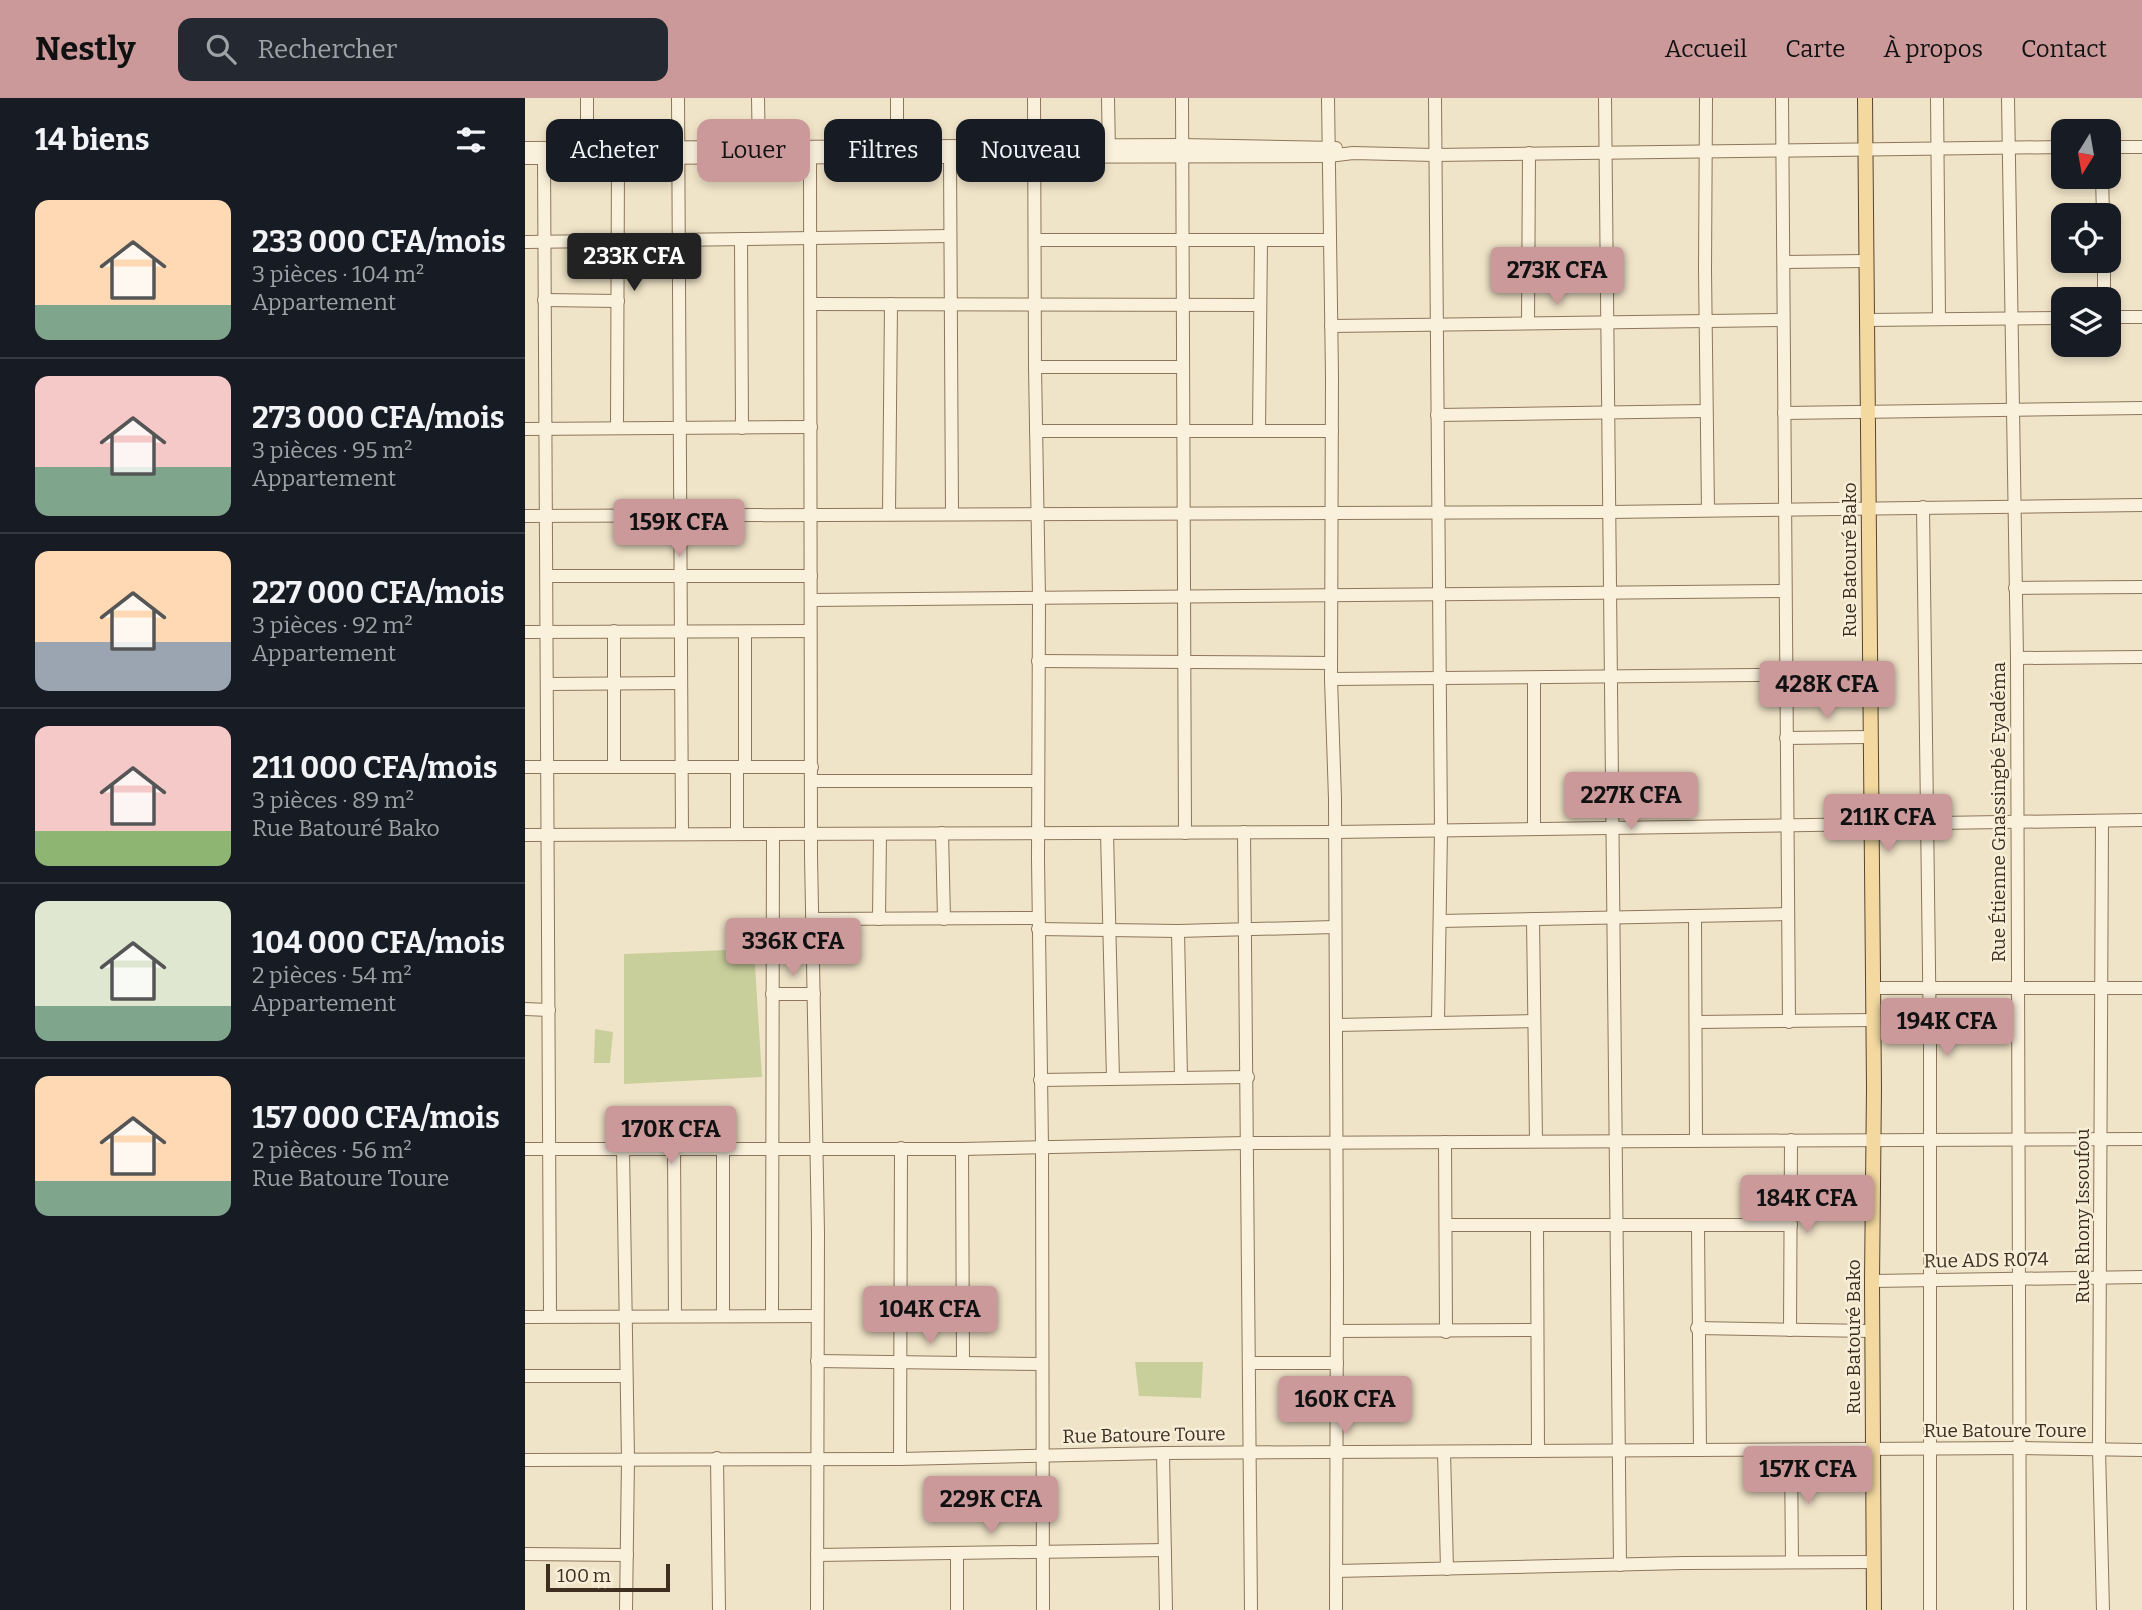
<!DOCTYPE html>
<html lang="fr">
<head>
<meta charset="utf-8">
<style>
  :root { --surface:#171b24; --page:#242831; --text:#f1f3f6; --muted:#9ea1a6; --line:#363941; --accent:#cc999b }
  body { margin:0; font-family:Bitter,serif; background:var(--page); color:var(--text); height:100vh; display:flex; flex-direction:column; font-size:26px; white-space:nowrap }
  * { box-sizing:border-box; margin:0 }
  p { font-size:23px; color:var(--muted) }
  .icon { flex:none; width:38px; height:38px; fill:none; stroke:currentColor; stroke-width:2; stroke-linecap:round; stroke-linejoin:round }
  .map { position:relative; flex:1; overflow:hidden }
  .drawer { display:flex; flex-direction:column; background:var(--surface); width:525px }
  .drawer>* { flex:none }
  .banner { position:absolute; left:21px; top:21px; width:665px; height:63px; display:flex; gap:14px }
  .needle { width:46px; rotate:191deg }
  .buttons { position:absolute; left:1526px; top:21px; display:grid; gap:14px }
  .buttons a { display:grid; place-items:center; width:70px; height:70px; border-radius:14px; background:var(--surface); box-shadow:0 4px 10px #0003; font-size:35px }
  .scale { position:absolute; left:21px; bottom:18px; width:124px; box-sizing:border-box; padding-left:7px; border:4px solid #3d2e20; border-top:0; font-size:19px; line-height:24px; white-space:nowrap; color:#3d2e20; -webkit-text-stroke:5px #f7eed8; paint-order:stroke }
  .price { position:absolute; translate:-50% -60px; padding:0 16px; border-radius:7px; background:var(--accent); color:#111; font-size:23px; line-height:46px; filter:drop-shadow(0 2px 4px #0008) }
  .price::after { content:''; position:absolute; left:50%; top:42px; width:21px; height:16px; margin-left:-10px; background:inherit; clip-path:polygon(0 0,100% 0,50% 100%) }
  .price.selected { background:#222; color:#fff }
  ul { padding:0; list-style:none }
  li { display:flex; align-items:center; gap:21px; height:175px; padding:0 35px }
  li+li { border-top:2px solid var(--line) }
  li span { display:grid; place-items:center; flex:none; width:196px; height:140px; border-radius:14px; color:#555 }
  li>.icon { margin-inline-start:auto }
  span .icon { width:84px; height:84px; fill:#fffc; stroke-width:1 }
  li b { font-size:30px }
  h2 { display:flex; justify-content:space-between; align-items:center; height:84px; padding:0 35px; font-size:30px }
  .tag { padding:0 24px; border-radius:14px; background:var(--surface); box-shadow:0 4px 10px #0003; font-size:24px; line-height:63px }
  .tag.selected { background:var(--accent); color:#111 }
  header { display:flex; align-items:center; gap:42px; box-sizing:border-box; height:98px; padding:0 35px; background:var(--accent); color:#111 }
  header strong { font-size:33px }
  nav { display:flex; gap:38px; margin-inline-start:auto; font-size:24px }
  .search { width:490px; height:63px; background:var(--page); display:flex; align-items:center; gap:18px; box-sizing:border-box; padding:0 24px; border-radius:14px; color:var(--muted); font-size:26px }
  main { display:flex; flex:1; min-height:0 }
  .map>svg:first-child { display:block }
  .garden { fill:#c9cf9b }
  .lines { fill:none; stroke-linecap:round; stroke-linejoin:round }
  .minor-casing { stroke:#8d765c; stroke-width:14 }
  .major-casing { stroke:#5b4430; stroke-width:16 }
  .minor { stroke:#faf1dc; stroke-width:12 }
  .major { stroke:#f3d9a0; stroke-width:14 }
  .labels { text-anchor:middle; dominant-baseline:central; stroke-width:5; stroke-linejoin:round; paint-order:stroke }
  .street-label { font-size:19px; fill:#3d2e20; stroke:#f7eed8 }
</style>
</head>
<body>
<header>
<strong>Nestly</strong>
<div class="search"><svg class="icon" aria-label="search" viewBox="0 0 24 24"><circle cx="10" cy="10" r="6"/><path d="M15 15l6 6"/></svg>Rechercher</div>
<nav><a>Accueil</a><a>Carte</a><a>À propos</a><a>Contact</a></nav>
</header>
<main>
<section class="drawer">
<h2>14 biens<svg class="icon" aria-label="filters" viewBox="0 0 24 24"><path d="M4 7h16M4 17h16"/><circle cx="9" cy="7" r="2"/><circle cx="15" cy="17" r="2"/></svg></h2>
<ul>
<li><span style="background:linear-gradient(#ffd9b3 75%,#7fa58c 0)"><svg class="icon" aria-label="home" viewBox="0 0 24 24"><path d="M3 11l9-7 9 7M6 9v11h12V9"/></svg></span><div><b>233 000 CFA/mois</b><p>3 pièces · 104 m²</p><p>Appartement</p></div></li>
<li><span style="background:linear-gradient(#f6c9c9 65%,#7fa58c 0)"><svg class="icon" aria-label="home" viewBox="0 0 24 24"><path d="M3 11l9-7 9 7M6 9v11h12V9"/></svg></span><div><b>273 000 CFA/mois</b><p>3 pièces · 95 m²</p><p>Appartement</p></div></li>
<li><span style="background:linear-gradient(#ffd9b3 65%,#9aa5b1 0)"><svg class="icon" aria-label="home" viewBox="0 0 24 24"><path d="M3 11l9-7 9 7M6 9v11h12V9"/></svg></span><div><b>227 000 CFA/mois</b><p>3 pièces · 92 m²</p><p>Appartement</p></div></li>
<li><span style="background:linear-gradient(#f6c9c9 75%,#8fb573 0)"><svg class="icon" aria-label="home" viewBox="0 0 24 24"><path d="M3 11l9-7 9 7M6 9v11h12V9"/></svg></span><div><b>211 000 CFA/mois</b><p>3 pièces · 89 m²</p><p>Rue Batouré Bako</p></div></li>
<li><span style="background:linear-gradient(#dfe7d0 75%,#7fa58c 0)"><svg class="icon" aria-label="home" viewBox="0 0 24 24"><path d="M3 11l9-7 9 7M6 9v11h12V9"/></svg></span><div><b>104 000 CFA/mois</b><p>2 pièces · 54 m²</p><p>Appartement</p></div></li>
<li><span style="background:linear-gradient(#ffd9b3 75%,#7fa58c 0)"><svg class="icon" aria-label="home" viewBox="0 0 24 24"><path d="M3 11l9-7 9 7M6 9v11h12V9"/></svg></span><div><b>157 000 CFA/mois</b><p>2 pièces · 56 m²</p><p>Rue Batoure Toure</p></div></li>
</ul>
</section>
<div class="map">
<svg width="1617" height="1512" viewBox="0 0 1617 1512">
  <rect width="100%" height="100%" fill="#f0e4c8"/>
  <!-- garden -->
  <g class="garden">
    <path d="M 229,851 L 237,979 L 99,986 L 99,856 Z"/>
    <path d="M 70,931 L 88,934 L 85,965 L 69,965 Z"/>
    <path d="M 610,1264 L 678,1264 L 676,1300 L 614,1298 Z"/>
  </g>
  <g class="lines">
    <!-- minor casing -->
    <g class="minor-casing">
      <g id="minor">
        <path d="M 153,0 L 157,736"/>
        <path d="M 233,0 L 234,56"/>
        <path d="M 509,0 L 510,269 L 514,500 L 513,761 L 517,1049 L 518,1512"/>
        <path d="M 583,0 L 584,55"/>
        <path d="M 657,0 L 660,735"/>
        <path d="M 803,0 L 807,278 L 806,581 L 810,701 L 812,1175 L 811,1512"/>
        <path d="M 910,0 L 916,732 L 913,924"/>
        <path d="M 1080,0 L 1095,1467"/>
        <path d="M 1181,0 L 1180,172 L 1183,412"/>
        <path d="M 1257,0 L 1264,924"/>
        <path d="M 1412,0 L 1414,221"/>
        <path d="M 1483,0 L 1492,560 L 1495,1512"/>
        <path d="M 1584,49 L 1617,49"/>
        <path d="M 0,50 L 657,47 L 811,50"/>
        <path d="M 62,56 L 62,0"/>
        <path d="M 372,56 L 372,0"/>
        <path d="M 425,59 L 427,416"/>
        <path d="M 0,60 L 804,58 L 828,55 L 909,57 L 1538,49"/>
        <path d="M 19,60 L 25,1218"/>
        <path d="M 285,60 L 286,757 L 293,1135 L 292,1512"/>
        <path d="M 1577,79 L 1578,117"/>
        <path d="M 216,141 L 217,330"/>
        <path d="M 510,142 L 804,142"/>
        <path d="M 0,144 L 425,138"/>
        <path d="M 1579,163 L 1579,201"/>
        <path d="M 1259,164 L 1340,163"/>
        <path d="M 19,202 L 93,203"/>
        <path d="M 286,206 L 735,207"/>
        <path d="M 1584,219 L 1617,219"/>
        <path d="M 1341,222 L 1538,220"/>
        <path d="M 1003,225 L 1004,55"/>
        <path d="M 806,228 L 1258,222"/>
        <path d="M 510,269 L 658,269"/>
        <path d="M 1259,315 L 1617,310"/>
        <path d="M 912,317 L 1181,313"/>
        <path d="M 92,330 L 93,60"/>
        <path d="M 0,331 L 286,329"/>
        <path d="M 511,333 L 807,333"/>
        <path d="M 734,333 L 736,142"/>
        <path d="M 1398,409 L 1405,947 L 1405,1512"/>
        <path d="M 364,416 L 366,206"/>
        <path d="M 0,418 L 1084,414 L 1617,407"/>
        <path d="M 22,478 L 286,478"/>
        <path d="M 1490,490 L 1617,489"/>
        <path d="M 286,502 L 1260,493"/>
        <path d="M 0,534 L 285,533"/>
        <path d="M 220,534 L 220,669"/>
        <path d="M 1492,560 L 1617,559"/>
        <path d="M 513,563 L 806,565"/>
        <path d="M 806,581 L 1344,576"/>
        <path d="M 23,586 L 156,585"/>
        <path d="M 1261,640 L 1344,639"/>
        <path d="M 0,669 L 287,669"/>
        <path d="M 89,669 L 89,533"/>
        <path d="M 287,683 L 513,683"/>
        <path d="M 1577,723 L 1574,1351 L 1578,1512"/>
        <path d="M 1009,731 L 1009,580"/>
        <path d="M 719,734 L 726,1512"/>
        <path d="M 417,735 L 419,821"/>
        <path d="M 582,735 L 588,981"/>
        <path d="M 212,736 L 212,669"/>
        <path d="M 0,737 L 810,734 L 1617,722"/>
        <path d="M 1170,819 L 1171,1043"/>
        <path d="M 288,821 L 513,820"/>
        <path d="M 354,821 L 355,736"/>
        <path d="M 1008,821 L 1011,1043"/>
        <path d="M 915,823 L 1263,816"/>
        <path d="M 513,831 L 653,833 L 810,829"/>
        <path d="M 653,833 L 656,980"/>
        <path d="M 1348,890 L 1617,890"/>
        <path d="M 247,896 L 289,896"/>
        <path d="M 0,911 L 24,912"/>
        <path d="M 1172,924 L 1348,922"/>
        <path d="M 811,927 L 1009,923"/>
        <path d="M 515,982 L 723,979"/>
        <path d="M 920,1044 L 921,1234"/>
        <path d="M 0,1051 L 437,1051 L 721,1045 L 1617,1041"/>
        <path d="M 98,1051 L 103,1361 L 101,1512"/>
        <path d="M 149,1051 L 150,1218"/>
        <path d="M 437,1051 L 438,1265"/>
        <path d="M 922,1127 L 1266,1127"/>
        <path d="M 1012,1128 L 1013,1353"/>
        <path d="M 1173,1128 L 1175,1352"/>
        <path d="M 1347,1183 L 1617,1179"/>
        <path d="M 198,1218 L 198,1051"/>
        <path d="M 247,1218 L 248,736"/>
        <path d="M 0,1219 L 292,1218"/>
        <path d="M 1172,1230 L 1347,1233"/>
        <path d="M 1265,1232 L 1266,1042"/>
        <path d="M 812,1233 L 1012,1232"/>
        <path d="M 292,1263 L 517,1266"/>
        <path d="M 724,1265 L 812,1265"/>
        <path d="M 0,1278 L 101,1278"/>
        <path d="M 1266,1352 L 1267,1464"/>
        <path d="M 919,1354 L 922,1471"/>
        <path d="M 638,1355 L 641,1512"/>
        <path d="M 192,1360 L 194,1512"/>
        <path d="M 375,1361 L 376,1050"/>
        <path d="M 0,1362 L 375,1361 L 638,1355 L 1494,1350 L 1617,1352"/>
        <path d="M 432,1455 L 432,1512"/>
        <path d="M 0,1456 L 102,1457"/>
        <path d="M 292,1457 L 640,1452"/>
        <path d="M 811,1473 L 1159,1465 L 1349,1464"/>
      </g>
    </g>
    <!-- major casing -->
    <g class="major-casing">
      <path id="major" d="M 1340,0 L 1349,990 L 1347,1183 L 1349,1512"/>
    </g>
    <!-- minor -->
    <use href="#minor" class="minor"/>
    <!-- major -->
    <use href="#major" class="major"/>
  </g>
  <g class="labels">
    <!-- street labels -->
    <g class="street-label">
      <text transform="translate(1324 462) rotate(-90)">Rue Batouré Bako</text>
      <text transform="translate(1473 714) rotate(-90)">Rue Étienne Gnassingbé Eyadéma</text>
      <text transform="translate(1557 1118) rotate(-90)">Rue Rhony Issoufou</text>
      <text transform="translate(1461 1162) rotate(-1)">Rue ADS R074</text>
      <text transform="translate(1328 1239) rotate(-90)">Rue Batouré Bako</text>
      <text x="1480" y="1332">Rue Batoure Toure</text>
      <text transform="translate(619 1337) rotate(-1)">Rue Batoure Toure</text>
    </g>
  </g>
</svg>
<div class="buttons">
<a><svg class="needle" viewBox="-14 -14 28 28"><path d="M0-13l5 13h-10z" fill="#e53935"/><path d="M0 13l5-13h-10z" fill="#9ea1a6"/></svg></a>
<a><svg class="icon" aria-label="locate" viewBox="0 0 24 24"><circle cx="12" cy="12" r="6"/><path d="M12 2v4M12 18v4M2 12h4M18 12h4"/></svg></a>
<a><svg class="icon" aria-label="layers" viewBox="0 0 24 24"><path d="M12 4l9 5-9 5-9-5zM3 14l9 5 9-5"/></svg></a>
</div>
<div class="scale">100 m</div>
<b class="price selected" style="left:109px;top:195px">233K CFA</b>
<b class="price" style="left:1032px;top:209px">273K CFA</b>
<b class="price" style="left:154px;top:461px">159K CFA</b>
<b class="price" style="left:1302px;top:623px">428K CFA</b>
<b class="price" style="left:1106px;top:734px">227K CFA</b>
<b class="price" style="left:1363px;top:756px">211K CFA</b>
<b class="price" style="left:268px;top:880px">336K CFA</b>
<b class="price" style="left:1422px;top:960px">194K CFA</b>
<b class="price" style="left:146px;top:1068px">170K CFA</b>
<b class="price" style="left:1282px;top:1137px">184K CFA</b>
<b class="price" style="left:405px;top:1248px">104K CFA</b>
<b class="price" style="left:820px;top:1338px">160K CFA</b>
<b class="price" style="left:1283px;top:1408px">157K CFA</b>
<b class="price" style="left:466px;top:1438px">229K CFA</b>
<div class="banner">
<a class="tag">Acheter</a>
<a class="tag selected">Louer</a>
<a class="tag">Filtres</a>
<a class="tag">Nouveau</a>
</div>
</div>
</main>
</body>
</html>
